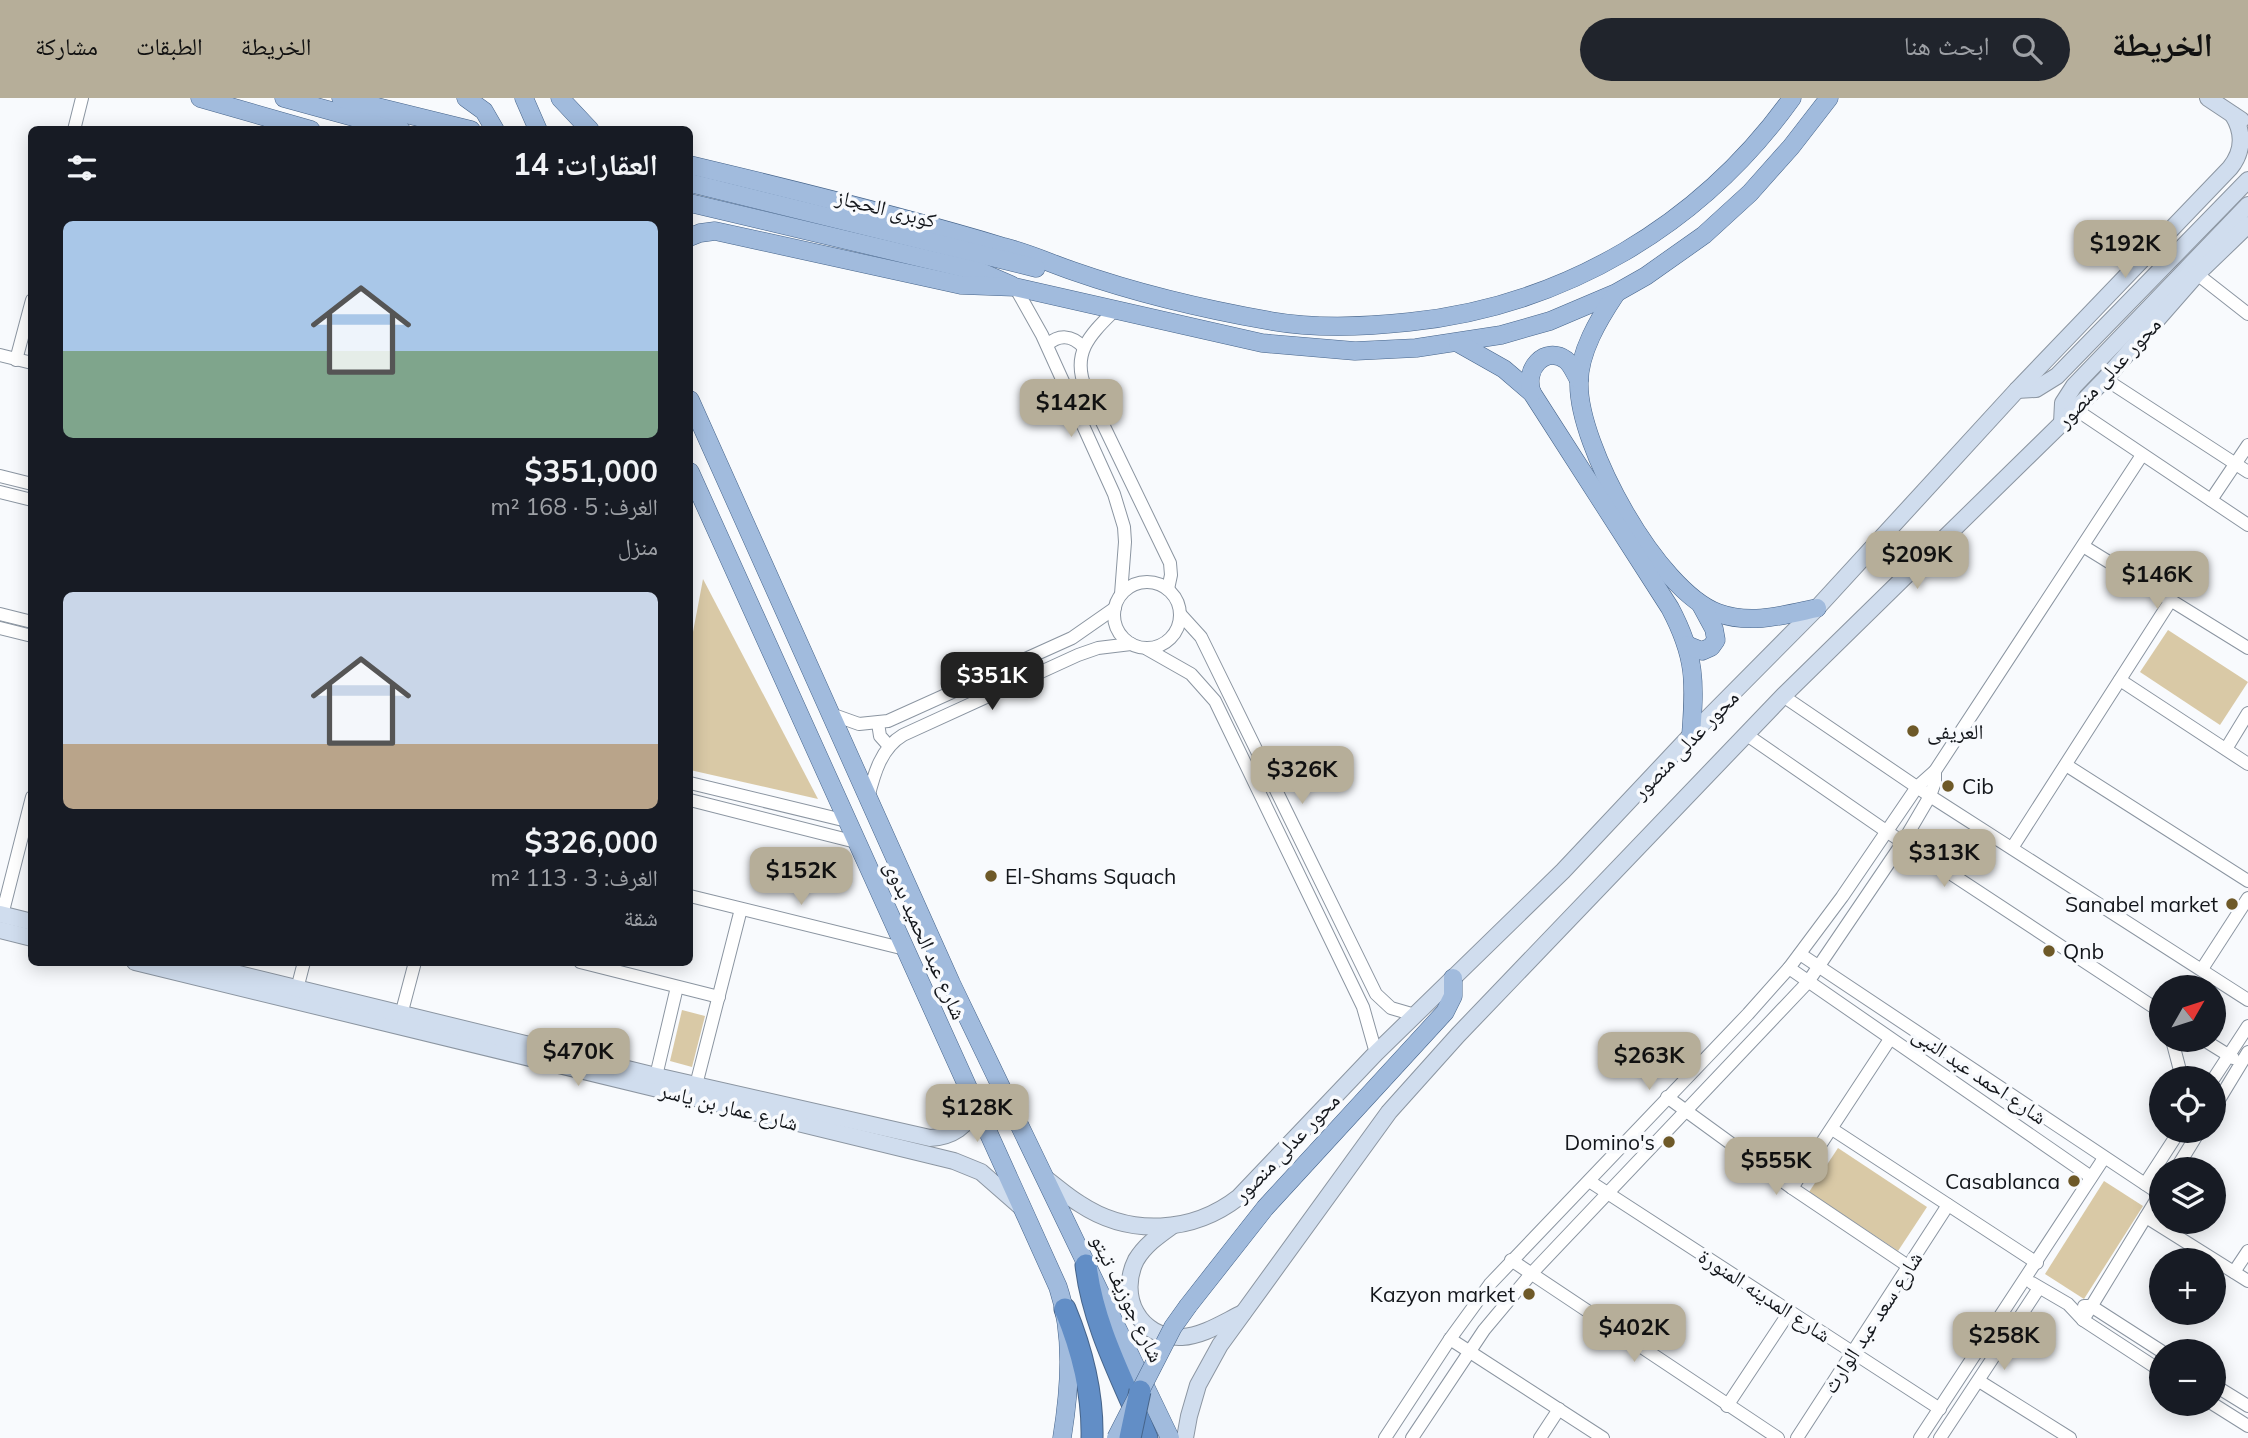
<!DOCTYPE html>
<html lang="ar">
<head>
<meta charset="utf-8">
<style>
  :root { --surface:#171b24; --page:#20242c; --text:#f1f3f6; --muted:#9ea1a6; --accent:#b6ae99 }
  body { margin:0; font-family:Mulish,"Noto Naskh Arabic",sans-serif; background:var(--page); color:var(--text); direction:rtl; height:100vh; display:flex; flex-direction:column; font-size:26px; white-space:nowrap }
  * { box-sizing:border-box; margin:0 }
  p { font-size:23px; color:var(--muted) }
  .icon { flex:none; width:38px; height:38px; fill:none; stroke:currentColor; stroke-width:2; stroke-linecap:round; stroke-linejoin:round }
  .map { position:relative; flex:1; overflow:hidden; direction:ltr }
  .sheet { position:absolute; left:28px; top:28px; width:665px; height:840px; display:flex; flex-direction:column; background:var(--surface); border-radius:10px; box-shadow:0 4px 18px #0003; direction:rtl }
  .sheet>* { flex:none }
  .needle { width:46px; rotate:51deg }
  .fabs { position:absolute; left:2149px; top:877px; display:grid; gap:14px }
  .fabs a { display:grid; place-items:center; width:77px; height:77px; border-radius:50%; background:var(--surface); box-shadow:0 4px 18px #0003; font-size:35px }
  .price { position:absolute; translate:-50% -60px; padding:0 16px; border-radius:14px; background:var(--accent); color:#111; font-size:23px; line-height:46px; filter:drop-shadow(0 2px 4px #0008) }
  .price::after { content:''; position:absolute; left:50%; top:42px; width:21px; height:16px; margin-left:-10px; background:inherit; clip-path:polygon(0 0,100% 0,50% 100%) }
  .price.current { background:#222; color:#fff }
  ul { padding:0; list-style:none }
  li { display:grid; align-content:center; gap:14px; height:371px; padding:0 35px }
  li span { display:grid; place-items:center; height:217px; border-radius:10px; color:#555 }
  li>.icon { margin-inline-start:auto }
  span .icon { width:126px; height:126px; fill:#fffc; stroke-width:1 }
  li b { font-size:30px }
  h2 { display:flex; justify-content:space-between; align-items:center; height:84px; padding:0 35px; font-size:30px }
  header { display:flex; align-items:center; gap:42px; box-sizing:border-box; height:98px; padding:0 35px; background:var(--accent); color:#111 }
  header strong { font-size:33px }
  nav { display:flex; gap:38px; margin-inline-start:auto; font-size:24px }
  .search { width:490px; height:63px; background:var(--page); display:flex; align-items:center; gap:18px; box-sizing:border-box; padding:0 24px; border-radius:38px; color:var(--muted); font-size:26px }
  .map>svg:first-child { display:block }
  .green { fill:#d9c9a6 }
  .lines { fill:none; stroke-linecap:round; stroke-linejoin:round }
  .street-casing { stroke:#8b95a1; stroke-width:14 }
  .secondary-casing { stroke:#8b95a1; stroke-width:18 }
  .primary-casing { stroke:#46648a; stroke-width:19 }
  .highway-casing { stroke:#46648a; stroke-width:23 }
  .street { stroke:#fff; stroke-width:12 }
  .secondary { stroke:#d0ddee; stroke-width:16 }
  .primary { stroke:#a1bbdd; stroke-width:18 }
  .highway { stroke:#628ec6; stroke-width:21 }
  .primary-bridge-casing { stroke:#46648a; stroke-width:19; stroke-linecap:butt }
  .highway-bridge-casing { stroke:#46648a; stroke-width:23; stroke-linecap:butt }
  .primary-bridge { stroke:#a1bbdd; stroke-width:18 }
  .highway-bridge { stroke:#628ec6; stroke-width:21 }
  .poi-dot { fill:#6e5928; stroke:#f8fafd; stroke-width:2.5 }
  .labels { text-anchor:middle; dominant-baseline:central; stroke-width:7; stroke-linejoin:round; paint-order:stroke }
  .street-label { font-size:21px; fill:#13161b; stroke:#f8fafd }
  .poi-label { font-size:21px; fill:#13161b; stroke:#f8fafd; text-anchor:start }
</style>
</head>
<body>
<header>
<strong>الخريطة</strong>
<div class="search"><svg class="icon" aria-label="search" viewBox="0 0 24 24"><circle cx="10" cy="10" r="6"/><path d="M15 15l6 6"/></svg>ابحث هنا</div>
<nav><a>الخريطة</a><a>الطبقات</a><a>مشاركة</a></nav>
</header>
<div class="map">
<svg width="2248" height="1340" viewBox="0 0 2248 1340">
  <rect width="100%" height="100%" fill="#f8fafd"/>
  <!-- green -->
  <g class="green">
    <path d="M 703,481 L 818,701 L 690,672 L 690,550 Z"/>
    <path d="M 2168,532 L 2248,584 L 2220,627 L 2140,574 Z"/>
    <path d="M 682,912 L 705,918 L 692,969 L 670,963 Z"/>
    <path d="M 1838,1050 L 1927,1109 L 1898,1153 L 1809,1094 Z"/>
    <path d="M 2104,1083 L 2143,1108 L 2084,1201 L 2045,1176 Z"/>
  </g>
  <g class="lines">
    <!-- street casing -->
    <g class="street-casing">
      <g id="street">
        <path d="M 74,32 L 82,0"/>
        <path d="M 2197,176 L 2248,216"/>
        <path d="M 1015,189 L 1042,237 L 1114,396 L 1124,429 L 1125,444 L 1121,496"/>
        <path d="M 1116,211 C 1092,235 1070,254 1086,291 L 1170,465 L 1171,477 L 1168,491"/>
        <path d="M 1047,247 C 1059,236 1072,237 1083,249"/>
        <path d="M 0,257 L 32,265"/>
        <path d="M 16,262 L 32,202"/>
        <path d="M 2105,281 L 2248,374"/>
        <path d="M 2075,311 L 2248,427"/>
        <path d="M 0,378 L 32,386"/>
        <path d="M 0,394 L 32,402"/>
        <path d="M 2211,402 L 2248,347"/>
        <path d="M 2083,448 L 2248,550"/>
        <circle cx="1147" cy="517" r="33"/>
        <path d="M 0,516 L 32,524"/>
        <path d="M 1181,517 L 1201,539 L 1376,896 L 1391,910 L 1415,917"/>
        <path d="M 0,530 L 32,538"/>
        <path d="M 1147,551 L 1191,576 L 1215,603 L 1363,909 L 1376,955"/>
        <path d="M 2120,582 L 2248,666"/>
        <path d="M 1783,598 L 1930,698 L 2248,902"/>
        <path d="M 831,616 L 859,626 L 888,623 L 1072,540 L 1115,510"/>
        <path d="M 878,625 L 880,638 L 889,648"/>
        <path d="M 1747,637 L 1886,733 L 2161,914"/>
        <path d="M 2226,651 L 2248,615"/>
        <path d="M 2066,667 L 2248,783"/>
        <path d="M 690,685 L 847,723"/>
        <path d="M 868,700 C 874,676 881,650 903,637 L 1078,557 L 1098,550 L 1131,546"/>
        <path d="M 690,702 L 856,744"/>
        <path d="M 2012,750 L 2171,502"/>
        <path d="M 690,798 L 905,851"/>
        <path d="M 2,817 L 32,699"/>
        <path d="M 1800,856 L 2160,1096"/>
        <path d="M 580,864 L 719,899"/>
        <path d="M 1789,870 L 2091,1079"/>
        <path d="M 2202,871 L 2248,800"/>
        <path d="M 297,891 L 304,864"/>
        <path d="M 401,917 L 415,864"/>
        <path d="M 2172,942 L 2182,980"/>
        <path d="M 2204,942 L 2233,960"/>
        <path d="M 656,978 L 677,889"/>
        <path d="M 2214,980 L 2248,928"/>
        <path d="M 696,987 L 741,811"/>
        <path d="M 1667,999 L 1792,1090 L 1908,1168"/>
        <path d="M 2214,1010 L 2248,954"/>
        <path d="M 1832,1031 L 2037,1165"/>
        <path d="M 2176,1071 L 2200,1032"/>
        <path d="M 1589,1083 L 1940,1311"/>
        <path d="M 2145,1086 L 2180,1032"/>
        <path d="M 1792,1090 L 1890,941"/>
        <path d="M 2146,1119 L 2248,1183"/>
        <path d="M 1511,1162 L 1778,1340"/>
        <path d="M 2234,1174 L 2248,1153"/>
        <path d="M 2032,1185 L 2068,1206 L 2083,1222 L 2161,1273"/>
        <path d="M 2084,1208 L 2091,1208 L 2161,1253"/>
        <path d="M 2083,1222 L 2161,1094"/>
        <path d="M 1450,1241 L 1603,1340"/>
        <path d="M 1979,1283 L 2070,1340"/>
        <path d="M 2214,1287 L 2248,1308"/>
        <path d="M 2213,1306 L 2248,1328"/>
        <path d="M 1727,1308 L 1790,1213"/>
        <path d="M 1385,1340 L 1450,1241 L 1490,1186 L 1748,916 L 1789,870 L 1842,799 L 1917,689 L 1935,673 L 2142,357"/>
        <path d="M 1412,1340 L 1484,1232 L 1531,1176 L 1808,884 L 1903,744 L 1930,698 L 1935,684 L 1935,673"/>
        <path d="M 1540,1340 L 1559,1311"/>
        <path d="M 1797,1340 L 1948,1107"/>
        <path d="M 1920,1340 L 2104,1060"/>
        <path d="M 1940,1340 L 2039,1190"/>
      </g>
    </g>
    <!-- secondary casing -->
    <g class="secondary-casing">
      <g id="secondary">
        <path d="M 2208,0 L 2241,22"/>
        <path d="M 2017,292 L 2036,291 L 2057,278 L 2248,82"/>
        <path d="M 2062,325 L 2063,305 L 2074,288 L 2248,107"/>
        <path d="M 0,816 L 32,824"/>
        <path d="M 0,832 L 32,840"/>
        <path d="M 135,864 L 954,1063 L 981,1074 L 1021,1109"/>
        <path d="M 190,864 L 656,978 L 930,1040 C 952,1039 968,1028 976,1008"/>
        <path d="M 1045,1080 C 1057,1089 1068,1099 1080,1106 C 1130,1139 1193,1135 1239,1099 L 1376,955 L 1563,773 L 1691,637 L 1817,510 L 2017,292 L 2230,70 C 2243,54 2244,35 2233,17"/>
        <path d="M 1172,1128 C 1158,1138 1145,1147 1136,1162 C 1118,1198 1139,1241 1182,1239 C 1203,1238 1224,1224 1243,1215"/>
        <path d="M 1185,1340 L 1189,1318 L 1198,1287 L 1220,1247 L 1389,1014 L 1458,937 L 1783,598 L 2062,325 L 2105,281 L 2197,176 L 2248,127"/>
      </g>
    </g>
    <!-- primary casing -->
    <g class="primary-casing">
      <g id="primary">
        <path d="M 200,0 L 311,32"/>
        <path d="M 284,0 L 401,32"/>
        <path d="M 341,0 L 471,32"/>
        <path d="M 466,0 L 484,13 L 495,32"/>
        <path d="M 524,0 L 538,32"/>
        <path d="M 560,0 L 590,32"/>
        <path d="M 690,67 C 795,92 901,118 1004,149 C 1028,155 1050,165 1073,173 C 1133,194 1208,212 1271,223 C 1317,231 1363,229 1409,224 C 1564,208 1701,127 1792,0"/>
        <path d="M 690,85 L 1036,170"/>
        <path d="M 690,105 L 981,174 L 1011,187"/>
        <path d="M 690,139 L 700,135 L 715,133 L 961,187 L 1015,189 L 1262,245 L 1355,253 L 1416,250 L 1501,237 L 1550,223 L 1616,195 L 1646,178 L 1704,137 L 1750,95 L 1791,49 L 1829,0"/>
        <path d="M 1615,197 C 1599,221 1579,254 1579,285 C 1578,348 1657,492 1718,515 C 1751,527 1784,517 1817,510"/>
        <path d="M 1458,245 L 1504,271 L 1532,295 L 1670,510 C 1696,559 1695,584 1691,637"/>
        <path d="M 1532,295 C 1523,271 1545,247 1566,262 C 1572,267 1575,276 1579,282"/>
        <path d="M 690,302 L 951,885 L 1170,1340"/>
        <path d="M 690,374 L 1058,1189 C 1074,1237 1070,1290 1062,1340"/>
        <path d="M 1687,547 L 1702,553 L 1711,549 L 1716,542 L 1714,531 L 1701,507"/>
        <path d="M 1188,1208 L 1265,1110 L 1445,914 L 1453,898 L 1453,880"/>
      </g>
    </g>
    <!-- highway casing -->
    <g class="highway-casing">
      <g id="highway">
        <path d="M 1086,1167 C 1093,1228 1124,1284 1147,1340"/>
        <path d="M 1065,1211 C 1082,1252 1093,1295 1092,1340"/>
      </g>
    </g>
    <!-- street -->
    <use href="#street" class="street"/>
    <!-- secondary -->
    <use href="#secondary" class="secondary"/>
    <!-- primary -->
    <use href="#primary" class="primary"/>
    <!-- highway -->
    <use href="#highway" class="highway"/>
    <!-- primary-bridge casing -->
    <g class="primary-bridge-casing">
      <path id="primary-bridge" d="M 1116,1340 L 1173,1229 L 1188,1208"/>
    </g>
    <!-- highway-bridge casing -->
    <g class="highway-bridge-casing">
      <path id="highway-bridge" d="M 1130,1340 L 1140,1293"/>
    </g>
    <!-- primary-bridge -->
    <use href="#primary-bridge" class="primary-bridge"/>
    <!-- highway-bridge -->
    <use href="#highway-bridge" class="highway-bridge"/>
  </g>
  <!-- markers -->
  <g class="poi-dot">
    <circle cx="1913" cy="633" r="7"/>
    <circle cx="1948" cy="688" r="7"/>
    <circle cx="991" cy="778" r="7"/>
    <circle cx="2232" cy="806" r="7"/>
    <circle cx="2049" cy="853" r="7"/>
    <circle cx="1669" cy="1044" r="7"/>
    <circle cx="2074" cy="1083" r="7"/>
    <circle cx="1529" cy="1196" r="7"/>
  </g>
  <g class="labels">
    <!-- street labels -->
    <g class="street-label">
      <text transform="translate(886 110) rotate(14)">كوبرى الحجاز</text>
      <text transform="translate(2108 274) rotate(-47)">محور عدلى منصور</text>
      <text transform="translate(1685 646) rotate(-46)">محور عدلى منصور</text>
      <text transform="translate(926 842) rotate(66)">شارع عبد الحميد بدوى</text>
      <text transform="translate(1980 977) rotate(34)">شارع احمد عبد النبى</text>
      <text transform="translate(729 1008) rotate(14)">شارع عمار بن ياسر</text>
      <text transform="translate(1286 1049) rotate(-46)">محور عدلى منصور</text>
      <text transform="translate(1765 1197) rotate(33)">شارع المدينه المنورة</text>
      <text transform="translate(1128 1200) rotate(64)">شارع جوزيف تيتو</text>
      <text transform="translate(1872 1224) rotate(-57)">شارع سعد عبد الوارث</text>
    </g>
    <!-- poi labels -->
    <g class="poi-label">
      <text x="1927" y="633">العريفى</text>
      <text x="1962" y="688">Cib</text>
      <text x="1005" y="778">El-Shams Squach</text>
      <text x="2218" y="806" text-anchor="end">Sanabel market</text>
      <text x="2063" y="853">Qnb</text>
      <text x="1655" y="1044" text-anchor="end">Domino's</text>
      <text x="2060" y="1083" text-anchor="end">Casablanca</text>
      <text x="1515" y="1196" text-anchor="end">Kazyon market</text>
    </g>
  </g>
</svg>
<div class="fabs">
<a><svg class="needle" viewBox="-14 -14 28 28"><path d="M0-13l5 13h-10z" fill="#e53935"/><path d="M0 13l5-13h-10z" fill="#9ea1a6"/></svg></a>
<a><svg class="icon" aria-label="locate" viewBox="0 0 24 24"><circle cx="12" cy="12" r="6"/><path d="M12 2v4M12 18v4M2 12h4M18 12h4"/></svg></a>
<a><svg class="icon" aria-label="layers" viewBox="0 0 24 24"><path d="M12 4l9 5-9 5-9-5zM3 14l9 5 9-5"/></svg></a>
<a>+</a>
<a>−</a>
</div>
<b class="price" style="left:2125px;top:182px">$192K</b>
<b class="price" style="left:1071px;top:341px">$142K</b>
<b class="price" style="left:1917px;top:493px">$209K</b>
<b class="price" style="left:2157px;top:513px">$146K</b>
<b class="price current" style="left:992px;top:614px">$351K</b>
<b class="price" style="left:1302px;top:708px">$326K</b>
<b class="price" style="left:1944px;top:791px">$313K</b>
<b class="price" style="left:801px;top:809px">$152K</b>
<b class="price" style="left:578px;top:990px">$470K</b>
<b class="price" style="left:1649px;top:994px">$263K</b>
<b class="price" style="left:977px;top:1046px">$128K</b>
<b class="price" style="left:1776px;top:1099px">$555K</b>
<b class="price" style="left:1634px;top:1266px">$402K</b>
<b class="price" style="left:2004px;top:1274px">$258K</b>
<section class="sheet">
<h2>العقارات: 14<svg class="icon" aria-label="filters" viewBox="0 0 24 24"><path d="M4 7h16M4 17h16"/><circle cx="9" cy="7" r="2"/><circle cx="15" cy="17" r="2"/></svg></h2>
<ul>
<li><span style="background:linear-gradient(#a9c7e8 60%,#7fa58c 0)"><svg class="icon" aria-label="home" viewBox="0 0 24 24"><path d="M3 11l9-7 9 7M6 9v11h12V9"/></svg></span><div><b>$351,000</b><p>الغرف: 5 · 168 m²</p><p>منزل</p></div></li>
<li><span style="background:linear-gradient(#c9d6e8 70%,#b9a48a 0)"><svg class="icon" aria-label="home" viewBox="0 0 24 24"><path d="M3 11l9-7 9 7M6 9v11h12V9"/></svg></span><div><b>$326,000</b><p>الغرف: 3 · 113 m²</p><p>شقة</p></div></li>
</ul>
</section>
</div>
</body>
</html>
